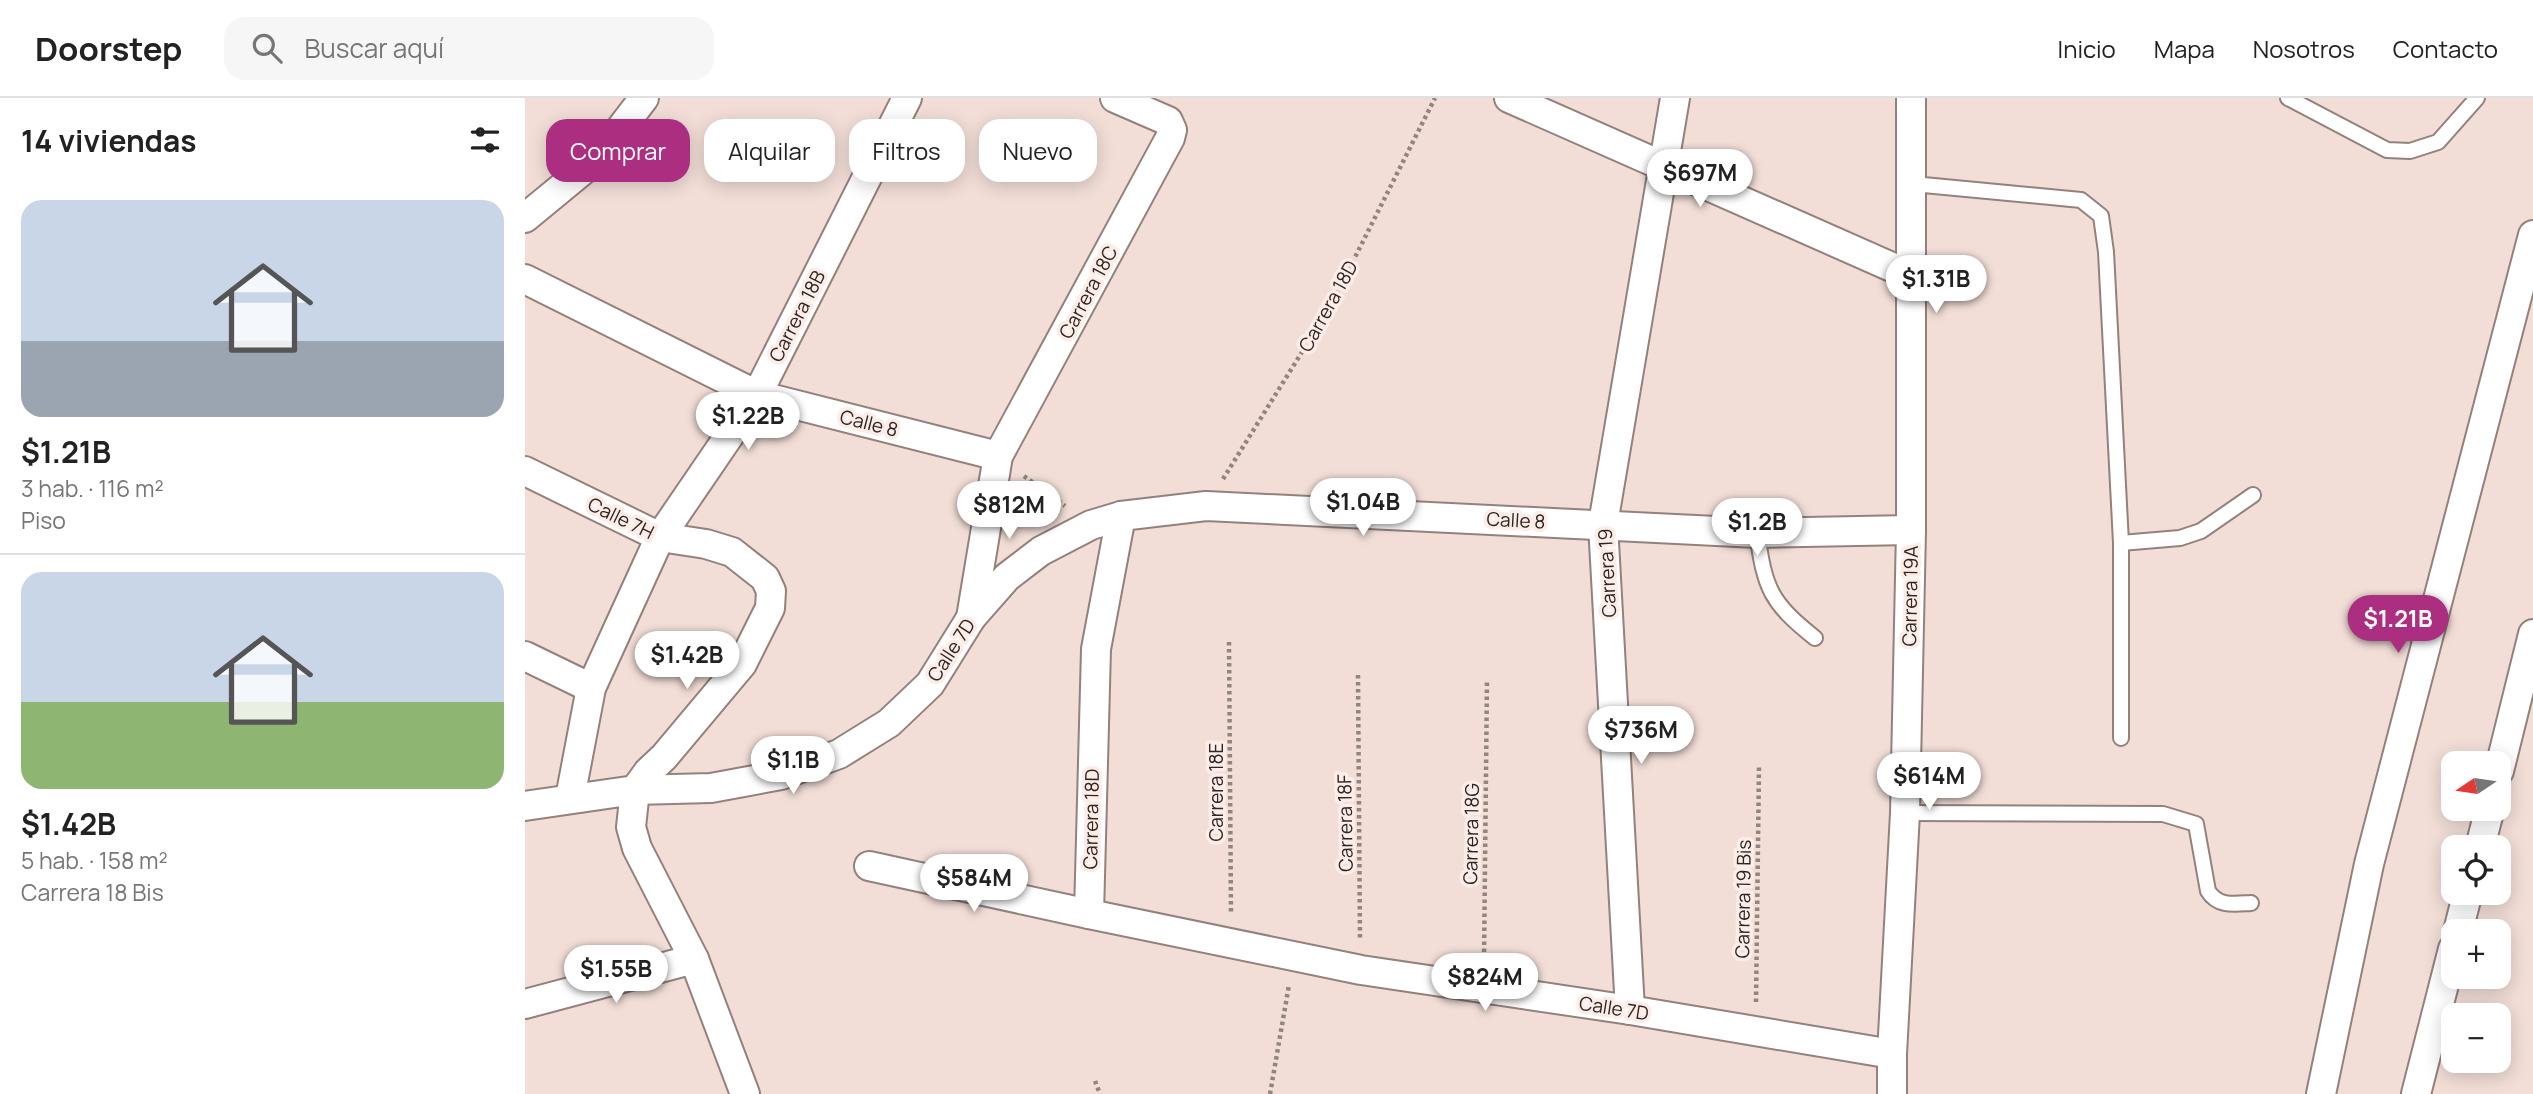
<!DOCTYPE html>
<html lang="es">
<head>
<meta charset="utf-8">
<style>
  :root { --surface:#fff; --page:#f6f6f6; --text:#222; --muted:#767676; --line:#e0e0e0; --accent:#ab2e80 }
  body { margin:0; font-family:Manrope,sans-serif; background:var(--page); color:var(--text); height:100vh; display:flex; flex-direction:column; font-size:26px; white-space:nowrap }
  * { box-sizing:border-box; margin:0 }
  p { font-size:23px; color:var(--muted) }
  .icon { flex:none; width:38px; height:38px; fill:none; stroke:currentColor; stroke-width:2; stroke-linecap:round; stroke-linejoin:round }
  .map { position:relative; flex:1; overflow:hidden }
  .panel { display:flex; flex-direction:column; background:var(--surface); width:525px }
  .panel>* { flex:none }
  .hud { position:absolute; left:21px; top:21px; width:665px; height:63px; display:flex; gap:14px }
  .needle { width:46px; rotate:257deg }
  .controls { position:absolute; left:1916px; top:653px; display:grid; gap:14px }
  .controls a { display:grid; place-items:center; width:70px; height:70px; border-radius:14px; background:var(--surface); box-shadow:0 4px 18px #0003; font-size:35px }
  .price { position:absolute; translate:-50% -60px; padding:0 16px; border-radius:24px; background:#fff; color:#222; font-size:23px; line-height:46px; filter:drop-shadow(0 2px 4px #0008) }
  .price::after { content:''; position:absolute; left:50%; top:42px; width:21px; height:16px; margin-left:-10px; background:inherit; clip-path:polygon(0 0,100% 0,50% 100%) }
  .price.active { background:var(--accent); color:#fff }
  ul { padding:0; list-style:none }
  li { display:grid; align-content:center; gap:14px; height:371px; padding:0 21px }
  li+li { border-top:2px solid var(--line) }
  li span { display:grid; place-items:center; height:217px; border-radius:21px; color:#555 }
  li>.icon { margin-inline-start:auto }
  span .icon { width:126px; height:126px; fill:#fffc; stroke-width:1 }
  li b { font-size:30px }
  h2 { display:flex; justify-content:space-between; align-items:center; height:84px; padding:0 21px; font-size:30px }
  .chip { padding:0 24px; border-radius:21px; background:var(--surface); box-shadow:0 4px 18px #0003; font-size:24px; line-height:63px }
  .chip.active { background:var(--accent); color:#fff }
  header { display:flex; align-items:center; gap:42px; box-sizing:border-box; height:98px; padding:0 35px; background:var(--surface); border-bottom:2px solid var(--line) }
  header strong { font-size:33px }
  nav { display:flex; gap:38px; margin-inline-start:auto; font-size:24px }
  .search { width:490px; height:63px; background:var(--page); display:flex; align-items:center; gap:18px; box-sizing:border-box; padding:0 24px; border-radius:21px; color:var(--muted); font-size:26px }
  main { display:flex; flex:1; min-height:0 }
  .map>svg:first-child { display:block }
  .lines { fill:none; stroke-linecap:round; stroke-linejoin:round }
  .service-casing { stroke:#94817b; stroke-width:18 }
  .minor-casing { stroke:#94817b; stroke-width:32 }
  .path { stroke:#92857f; stroke-width:4.5; stroke-dasharray:3.5 3.5; stroke-linecap:butt }
  .service { stroke:#fff; stroke-width:14 }
  .minor { stroke:#fff; stroke-width:28 }
  .labels { text-anchor:middle; dominant-baseline:central; stroke-width:7; stroke-linejoin:round; paint-order:stroke }
  .street-label { font-size:19px; fill:#2d2623; stroke:#fdece7 }
</style>
</head>
<body>
<header>
<strong>Doorstep</strong>
<div class="search"><svg class="icon" aria-label="search" viewBox="0 0 24 24"><circle cx="10" cy="10" r="6"/><path d="M15 15l6 6"/></svg>Buscar aquí</div>
<nav><a>Inicio</a><a>Mapa</a><a>Nosotros</a><a>Contacto</a></nav>
</header>
<main>
<section class="panel">
<h2>14 viviendas<svg class="icon" aria-label="filters" viewBox="0 0 24 24"><path d="M4 7h16M4 17h16"/><circle cx="9" cy="7" r="2"/><circle cx="15" cy="17" r="2"/></svg></h2>
<ul>
<li><span style="background:linear-gradient(#c9d6e8 65%,#9aa5b1 0)"><svg class="icon" aria-label="home" viewBox="0 0 24 24"><path d="M3 11l9-7 9 7M6 9v11h12V9"/></svg></span><div><b>$1.21B</b><p>3 hab. · 116 m²</p><p>Piso</p></div></li>
<li><span style="background:linear-gradient(#c9d6e8 60%,#8fb573 0)"><svg class="icon" aria-label="home" viewBox="0 0 24 24"><path d="M3 11l9-7 9 7M6 9v11h12V9"/></svg></span><div><b>$1.42B</b><p>5 hab. · 158 m²</p><p>Carrera 18 Bis</p></div></li>
</ul>
</section>
<div class="map">
<svg width="2008" height="996" viewBox="0 0 2008 996">
  <rect width="100%" height="100%" fill="#f2ded7"/>
  <g class="lines">
    <!-- service casing -->
    <g class="service-casing">
      <g id="service">
        <path d="M 1763,0 L 1862,52 L 1885,53 L 1913,44 L 1952,0"/>
        <path d="M 1388,86 L 1556,102 L 1576,118 L 1581,154 L 1596,445 L 1596,640"/>
        <path d="M 1232,435 C 1240,491 1245,504 1290,540"/>
        <path d="M 1596,445 L 1655,440 L 1676,433 L 1728,397"/>
        <path d="M 1380,715 L 1638,716 L 1671,726 L 1683,793 C 1693,809 1709,806 1726,805"/>
      </g>
    </g>
    <!-- minor casing -->
    <g class="minor-casing">
      <g id="minor">
        <path d="M 984,0 L 1387,178"/>
        <path d="M 0,120 L 74,59 L 119,0"/>
        <path d="M 0,181 L 232,297 L 473,358"/>
        <path d="M 0,373 L 135,439 L 181,446 L 207,454 L 240,480 L 246,493 L 245,510 L 217,566 L 139,659 L 123,674 L 110,692 L 106,729 L 112,750 L 169,861 L 220,996"/>
        <path d="M 446,520 L 473,358 L 645,40 L 647,32 L 643,23 L 590,0"/>
        <path d="M 0,558 L 66,590"/>
        <path d="M 1974,673 L 2008,536"/>
        <path d="M 45,700 L 66,590 L 135,439 L 232,297 L 382,0"/>
        <path d="M 0,708 L 110,692 L 186,690 L 256,677 L 314,656 L 364,625 L 405,586 L 446,520 L 482,479 L 516,453 L 566,427 L 596,418 L 681,408 L 1232,435 L 1386,432"/>
        <path d="M 1955,749 L 1965,710"/>
        <path d="M 344,768 L 564,816 L 836,872 L 1105,912 L 1367,956"/>
        <path d="M 564,816 L 571,551 L 596,418"/>
        <path d="M 1933,833 L 1943,794"/>
        <path d="M 0,906 L 169,861"/>
        <path d="M 1105,912 L 1078,426 L 1150,0"/>
        <path d="M 1367,996 L 1367,956 L 1380,715 L 1386,432 L 1386,0"/>
        <path d="M 1796,996 L 1844,766 L 2008,137"/>
        <path d="M 1891,996 L 1928,851"/>
      </g>
    </g>
    <!-- path -->
    <g class="path">
      <path d="M 499,378 L 540,408"/>
      <path d="M 698,381 L 805,209 L 910,0"/>
      <path d="M 704,544 L 706,815"/>
      <path d="M 833,577 L 835,843"/>
      <path d="M 959,861 L 962,582"/>
      <path d="M 1231,904 L 1234,668"/>
      <path d="M 570,983 L 575,996"/>
      <path d="M 745,996 L 764,887"/>
    </g>
    <!-- service -->
    <use href="#service" class="service"/>
    <!-- minor -->
    <use href="#minor" class="minor"/>
  </g>
  <g class="labels">
    <!-- street labels -->
    <g class="street-label">
      <text transform="translate(563 194) rotate(-62)">Carrera 18C</text>
      <text transform="translate(803 208) rotate(-61)">Carrera 18D</text>
      <text transform="translate(272 218) rotate(-63)">Carrera 18B</text>
      <text transform="translate(344 325) rotate(14)">Calle 8</text>
      <text transform="translate(96 420) rotate(26)">Calle 7H</text>
      <text transform="translate(991 422) rotate(3)">Calle 8</text>
      <text transform="translate(1082 475) rotate(-93)">Carrera 19</text>
      <text transform="translate(1385 498) rotate(-89)">Carrera 19A</text>
      <text transform="translate(426 552) rotate(-57)">Calle 7D</text>
      <text transform="translate(691 694) rotate(-90)">Carrera 18E</text>
      <text transform="translate(566 721) rotate(-89)">Carrera 18D</text>
      <text transform="translate(820 725) rotate(-91)">Carrera 18F</text>
      <text transform="translate(946 736) rotate(-89)">Carrera 18G</text>
      <text transform="translate(1218 801) rotate(-89)">Carrera 19 Bis</text>
      <text transform="translate(1089 910) rotate(9)">Calle 7D</text>
    </g>
  </g>
</svg>
<div class="controls">
<a><svg class="needle" viewBox="-14 -14 28 28"><path d="M0-13l5 13h-10z" fill="#e53935"/><path d="M0 13l5-13h-10z" fill="#767676"/></svg></a>
<a><svg class="icon" aria-label="locate" viewBox="0 0 24 24"><circle cx="12" cy="12" r="6"/><path d="M12 2v4M12 18v4M2 12h4M18 12h4"/></svg></a>
<a>+</a>
<a>−</a>
</div>
<b class="price" style="left:1175px;top:111px">$697M</b>
<b class="price" style="left:1411px;top:217px">$1.31B</b>
<b class="price" style="left:223px;top:354px">$1.22B</b>
<b class="price" style="left:838px;top:440px">$1.04B</b>
<b class="price" style="left:484px;top:443px">$812M</b>
<b class="price" style="left:1232px;top:460px">$1.2B</b>
<b class="price active" style="left:1873px;top:557px">$1.21B</b>
<b class="price" style="left:162px;top:593px">$1.42B</b>
<b class="price" style="left:1116px;top:668px">$736M</b>
<b class="price" style="left:268px;top:698px">$1.1B</b>
<b class="price" style="left:1404px;top:714px">$614M</b>
<b class="price" style="left:449px;top:816px">$584M</b>
<b class="price" style="left:91px;top:907px">$1.55B</b>
<b class="price" style="left:960px;top:915px">$824M</b>
<div class="hud">
<a class="chip active">Comprar</a>
<a class="chip">Alquilar</a>
<a class="chip">Filtros</a>
<a class="chip">Nuevo</a>
</div>
</div>
</main>
</body>
</html>
